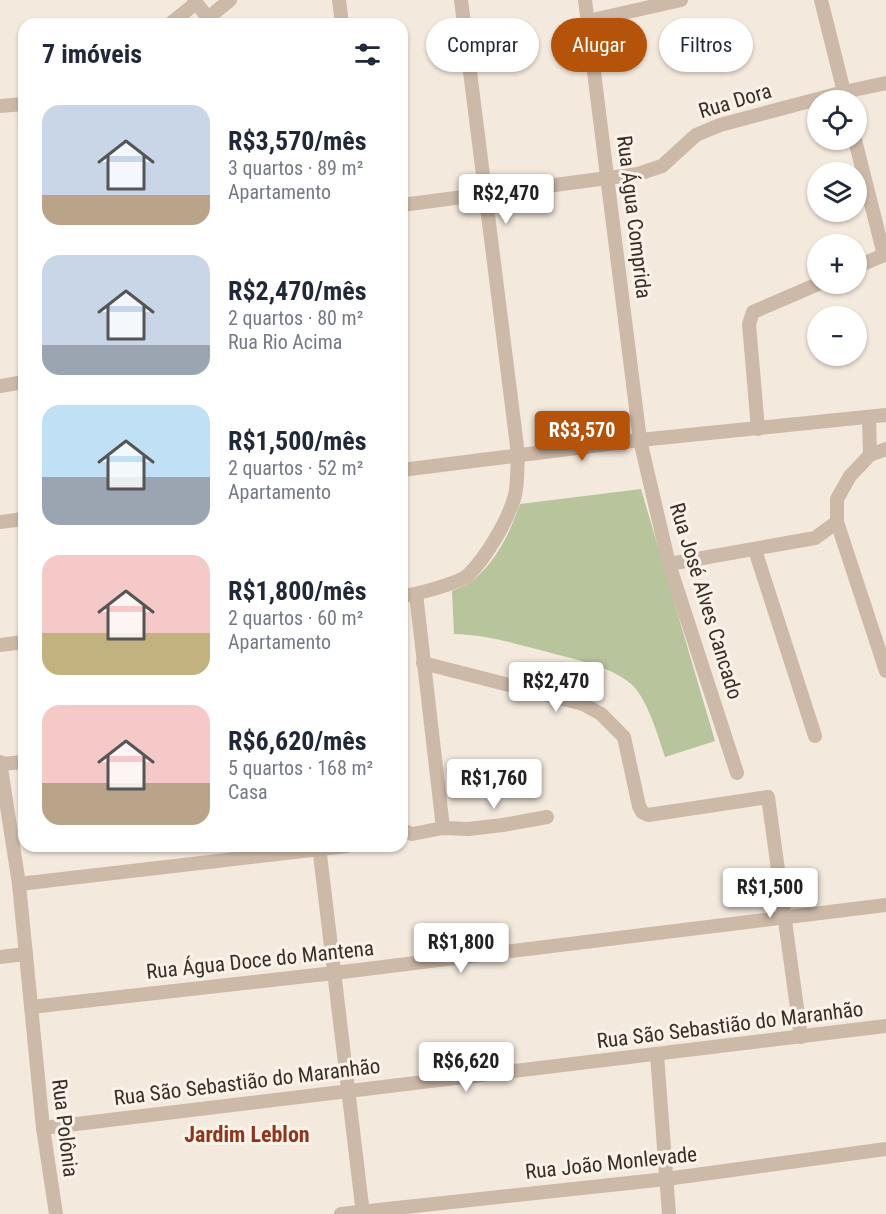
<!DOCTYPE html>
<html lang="pt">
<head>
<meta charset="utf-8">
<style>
  :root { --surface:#fff; --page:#f2f2f3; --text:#1f2937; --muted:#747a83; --accent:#b45309 }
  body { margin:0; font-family:"Roboto Condensed",sans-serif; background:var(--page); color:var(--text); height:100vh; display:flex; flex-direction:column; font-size:22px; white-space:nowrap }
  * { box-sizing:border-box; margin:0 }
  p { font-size:20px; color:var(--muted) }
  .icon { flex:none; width:33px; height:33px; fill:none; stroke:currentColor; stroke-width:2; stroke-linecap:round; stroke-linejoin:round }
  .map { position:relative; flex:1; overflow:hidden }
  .sheet { position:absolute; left:18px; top:18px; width:390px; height:834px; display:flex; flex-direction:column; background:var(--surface); border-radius:18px; box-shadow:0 2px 4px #0004 }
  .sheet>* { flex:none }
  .guide { position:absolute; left:426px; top:18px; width:369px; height:54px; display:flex; gap:12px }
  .fabs { position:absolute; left:807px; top:90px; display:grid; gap:12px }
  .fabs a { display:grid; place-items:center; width:60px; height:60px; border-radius:50%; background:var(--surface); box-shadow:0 2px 4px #0004; font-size:30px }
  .price { position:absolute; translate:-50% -51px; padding:0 14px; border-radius:6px; background:#fff; color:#222; font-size:20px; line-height:39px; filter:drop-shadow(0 2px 3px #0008) }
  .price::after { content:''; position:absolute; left:50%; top:36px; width:18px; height:14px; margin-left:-9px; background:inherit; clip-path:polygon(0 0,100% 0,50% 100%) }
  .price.selected { background:var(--accent); color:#fff }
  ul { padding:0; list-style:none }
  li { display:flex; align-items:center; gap:18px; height:150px; padding:0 24px }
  li span { display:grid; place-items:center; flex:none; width:168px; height:120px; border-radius:18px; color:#555 }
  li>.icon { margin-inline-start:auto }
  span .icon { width:72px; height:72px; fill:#fffc; stroke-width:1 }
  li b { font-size:26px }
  h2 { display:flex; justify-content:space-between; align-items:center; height:72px; padding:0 24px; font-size:26px }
  .chip { padding:0 21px; border-radius:27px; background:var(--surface); box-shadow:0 2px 4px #0004; font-size:21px; line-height:54px }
  .chip.selected { background:var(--accent); color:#fff }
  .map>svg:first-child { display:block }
  .green { fill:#b7c49c }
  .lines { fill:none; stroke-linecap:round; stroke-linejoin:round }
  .minor { stroke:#cdb9a8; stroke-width:14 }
  .labels { text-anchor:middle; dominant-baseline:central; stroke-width:6; stroke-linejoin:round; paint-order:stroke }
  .street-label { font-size:21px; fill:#392e28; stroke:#fbf3ea }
  .neighbourhood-label { font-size:22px; font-weight:bold; fill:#8e361c; stroke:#fbf3ea }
</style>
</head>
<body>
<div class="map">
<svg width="886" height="1214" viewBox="0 0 886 1214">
  <rect width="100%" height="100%" fill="#f4e9dd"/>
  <!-- green -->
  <path class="green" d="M 641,489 L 715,741 L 665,757 C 658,736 647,697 630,683 C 606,664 572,659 544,651 C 511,643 489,635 454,634 L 452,591 C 459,588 467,585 473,580 C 497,561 510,532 520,504 Z"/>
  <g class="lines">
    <!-- minor -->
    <g class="minor">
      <path d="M 194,0 L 208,18 L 210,24"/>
      <path d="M 339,0 L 342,24"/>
      <path d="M 585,0 L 640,440 L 669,564 L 737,773"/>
      <path d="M 821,0 L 846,100"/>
      <path d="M 208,18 L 230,0"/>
      <path d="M 588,21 L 681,0"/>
      <path d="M 170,24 L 196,3"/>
      <path d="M 0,106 L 24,104"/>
      <path d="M 855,140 L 884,255"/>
      <path d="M 402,205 L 638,174 L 662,166 L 696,135 L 720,125 L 844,92 L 886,83"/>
      <path d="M 856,267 L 886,254"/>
      <path d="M 0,386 L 24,382"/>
      <path d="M 869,417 L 870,455"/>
      <path d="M 758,429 L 749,324 L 753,312 L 818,284"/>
      <path d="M 402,470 L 640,440 L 886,415"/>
      <path d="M 0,522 L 24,519"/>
      <path d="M 837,522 L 886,671"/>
      <path d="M 755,550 L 815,736"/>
      <path d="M 669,564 L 815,538 L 837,522 L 837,499 L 850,476 L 870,455 L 886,449"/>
      <path d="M 416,594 L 443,828"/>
      <path d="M 402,596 C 415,595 459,583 468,575 C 486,558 509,519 515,495 C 518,482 517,467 518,454 L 461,0"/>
      <path d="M 0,645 L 24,642"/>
      <path d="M 423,663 L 583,704 L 601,714 L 624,737 L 639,806 L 642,812 L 648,815 L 768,797 L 801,1037"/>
      <path d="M 0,762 L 19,884 L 43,1128 L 56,1214"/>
      <path d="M 0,764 L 24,762"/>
      <path d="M 402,830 L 412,834 L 443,828 L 468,829 L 503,825 L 547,817"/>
      <path d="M 319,846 L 363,1214"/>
      <path d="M 19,884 L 347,846"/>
      <path d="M 0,957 L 26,954"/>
      <path d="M 31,1007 L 334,973 L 886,905"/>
      <path d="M 657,1055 L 669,1214"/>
      <path d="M 43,1128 L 886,1026"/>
      <path d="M 341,1214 L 666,1179 L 886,1149"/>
    </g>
  </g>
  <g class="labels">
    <!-- street labels -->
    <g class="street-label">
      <text transform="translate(735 101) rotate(-17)">Rua Dora</text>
      <text transform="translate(634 217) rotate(83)">Rua Água Comprida</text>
      <text transform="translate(706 601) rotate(73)">Rua José Alves Cancado</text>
      <text transform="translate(260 960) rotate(-6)">Rua Água Doce do Mantena</text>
      <text transform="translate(730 1025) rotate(-7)">Rua São Sebastião do Maranhão</text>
      <text transform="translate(247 1082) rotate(-7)">Rua São Sebastião do Maranhão</text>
      <text transform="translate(65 1128) rotate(83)">Rua Polônia</text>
      <text transform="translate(611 1163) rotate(-6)">Rua João Monlevade</text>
    </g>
    <!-- neighbourhood labels -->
    <g class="neighbourhood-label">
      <text x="247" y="1134">Jardim Leblon</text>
    </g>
  </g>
</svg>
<div class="fabs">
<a><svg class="icon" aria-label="locate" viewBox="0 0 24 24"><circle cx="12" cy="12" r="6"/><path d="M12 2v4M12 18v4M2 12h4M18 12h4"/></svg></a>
<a><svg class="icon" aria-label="layers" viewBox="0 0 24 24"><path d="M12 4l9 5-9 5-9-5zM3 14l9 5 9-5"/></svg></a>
<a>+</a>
<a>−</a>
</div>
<b class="price" style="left:506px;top:225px">R$2,470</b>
<b class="price selected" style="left:582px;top:462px">R$3,570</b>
<b class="price" style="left:556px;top:713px">R$2,470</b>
<b class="price" style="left:494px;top:810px">R$1,760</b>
<b class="price" style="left:770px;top:919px">R$1,500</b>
<b class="price" style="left:461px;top:974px">R$1,800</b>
<b class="price" style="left:466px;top:1093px">R$6,620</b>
<div class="guide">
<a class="chip">Comprar</a>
<a class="chip selected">Alugar</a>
<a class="chip">Filtros</a>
</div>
<section class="sheet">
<h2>7 imóveis<svg class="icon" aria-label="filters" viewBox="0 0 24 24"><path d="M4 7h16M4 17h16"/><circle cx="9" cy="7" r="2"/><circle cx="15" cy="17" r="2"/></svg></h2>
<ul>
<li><span style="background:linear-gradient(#c9d6e8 75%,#b9a48a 0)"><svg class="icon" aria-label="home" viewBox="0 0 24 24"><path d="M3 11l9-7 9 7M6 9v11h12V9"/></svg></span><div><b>R$3,570/mês</b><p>3 quartos · 89 m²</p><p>Apartamento</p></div></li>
<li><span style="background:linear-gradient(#c9d6e8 75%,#9aa5b1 0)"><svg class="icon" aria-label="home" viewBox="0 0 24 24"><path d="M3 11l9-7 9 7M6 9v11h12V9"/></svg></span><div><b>R$2,470/mês</b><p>2 quartos · 80 m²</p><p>Rua Rio Acima</p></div></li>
<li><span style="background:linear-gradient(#bfe0f5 60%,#9aa5b1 0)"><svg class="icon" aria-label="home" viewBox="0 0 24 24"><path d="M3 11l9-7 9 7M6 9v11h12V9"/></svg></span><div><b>R$1,500/mês</b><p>2 quartos · 52 m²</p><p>Apartamento</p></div></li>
<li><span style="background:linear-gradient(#f6c9c9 65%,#c2b280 0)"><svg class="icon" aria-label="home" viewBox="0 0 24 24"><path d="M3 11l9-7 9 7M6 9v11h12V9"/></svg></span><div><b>R$1,800/mês</b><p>2 quartos · 60 m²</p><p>Apartamento</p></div></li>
<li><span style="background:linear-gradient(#f6c9c9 65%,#b9a48a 0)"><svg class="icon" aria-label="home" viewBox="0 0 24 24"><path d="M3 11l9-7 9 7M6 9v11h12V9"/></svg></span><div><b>R$6,620/mês</b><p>5 quartos · 168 m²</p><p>Casa</p></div></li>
</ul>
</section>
</div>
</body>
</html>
